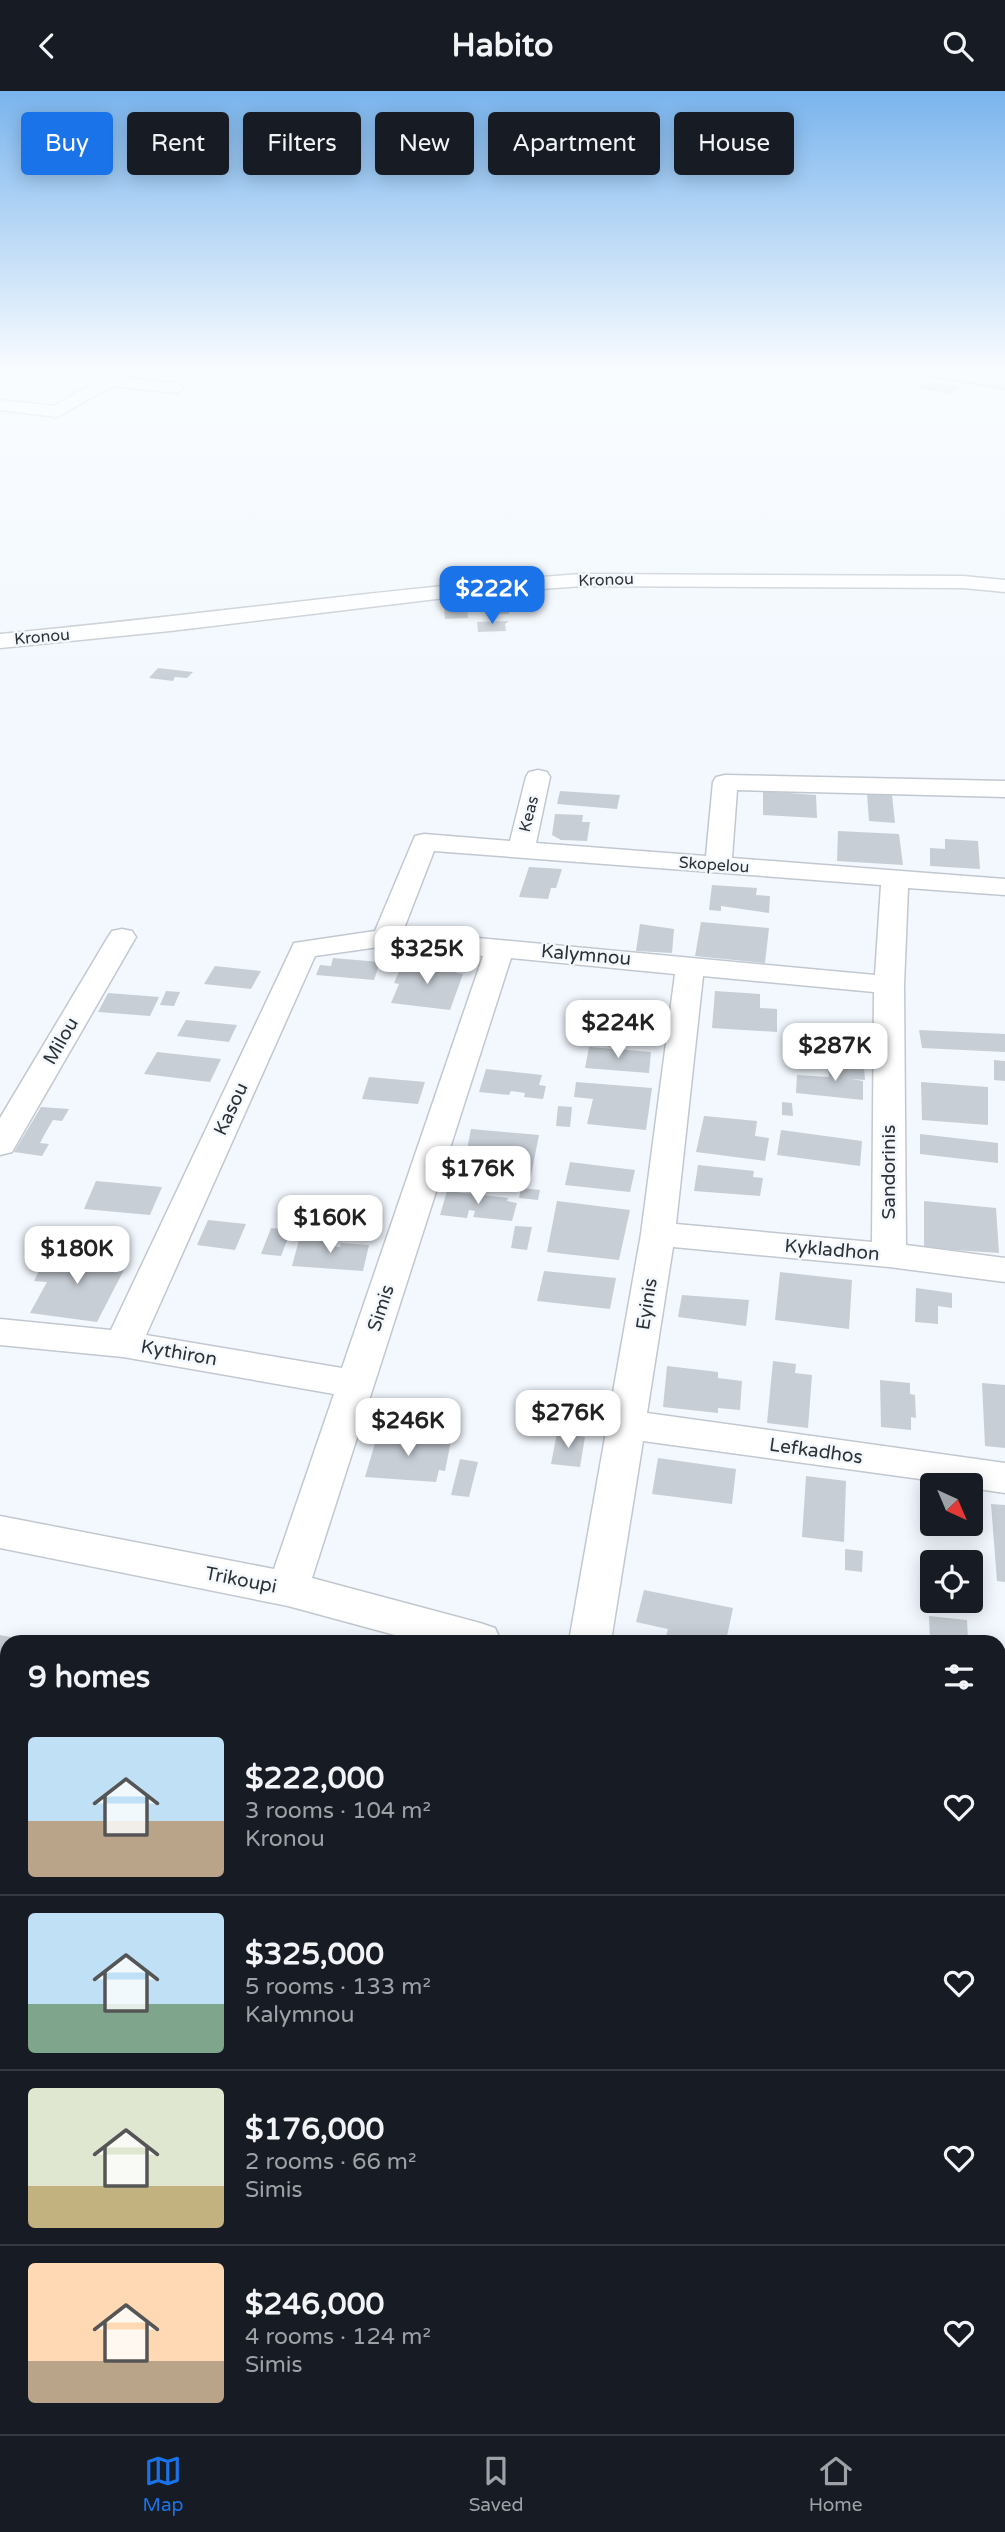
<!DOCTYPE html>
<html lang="en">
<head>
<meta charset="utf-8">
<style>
  :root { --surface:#171b24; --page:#20242c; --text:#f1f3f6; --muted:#9ea1a6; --line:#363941; --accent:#1a73e8 }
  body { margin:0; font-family:"Varela Round",sans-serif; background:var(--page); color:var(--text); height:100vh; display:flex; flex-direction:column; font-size:26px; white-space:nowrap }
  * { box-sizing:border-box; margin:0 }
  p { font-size:23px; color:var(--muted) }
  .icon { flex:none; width:38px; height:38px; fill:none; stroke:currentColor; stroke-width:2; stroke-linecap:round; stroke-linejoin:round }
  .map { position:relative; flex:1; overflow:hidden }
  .panel { position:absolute; left:0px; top:1544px; width:1006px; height:800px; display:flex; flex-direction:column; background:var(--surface); border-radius:21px 21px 0 0; box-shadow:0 4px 18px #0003 }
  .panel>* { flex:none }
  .top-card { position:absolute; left:21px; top:21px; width:964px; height:63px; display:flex; gap:14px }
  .needle { width:46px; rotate:136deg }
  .controls { position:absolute; left:920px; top:1382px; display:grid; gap:14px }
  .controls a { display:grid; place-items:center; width:63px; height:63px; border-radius:7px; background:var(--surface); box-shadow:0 4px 18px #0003; font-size:35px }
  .price { position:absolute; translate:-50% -60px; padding:0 16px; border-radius:14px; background:#fff; color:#222; font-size:23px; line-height:46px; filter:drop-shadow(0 2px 4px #0008) }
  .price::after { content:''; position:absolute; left:50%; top:42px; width:21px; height:16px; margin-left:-10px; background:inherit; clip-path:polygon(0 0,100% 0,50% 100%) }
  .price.active { background:var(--accent); color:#fff }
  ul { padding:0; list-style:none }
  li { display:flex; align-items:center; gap:21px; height:175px; padding:0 28px }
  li+li { border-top:2px solid var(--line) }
  li span { display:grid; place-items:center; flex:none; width:196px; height:140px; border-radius:7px; color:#555 }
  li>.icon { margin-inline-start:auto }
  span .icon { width:84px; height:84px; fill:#fffc; stroke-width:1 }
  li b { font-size:30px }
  h2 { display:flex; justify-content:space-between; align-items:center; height:84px; padding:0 28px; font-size:30px }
  .pill { padding:0 24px; border-radius:7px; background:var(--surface); box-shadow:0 4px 18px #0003; font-size:24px; line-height:63px }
  .pill.active { background:var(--accent); color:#fff }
  header { display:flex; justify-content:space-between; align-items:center; height:91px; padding:0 28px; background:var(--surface); font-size:32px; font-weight:800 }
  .tabs { display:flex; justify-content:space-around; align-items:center; height:98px; border-top:2px solid var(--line); background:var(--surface); font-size:19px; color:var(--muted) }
  .tabs a { display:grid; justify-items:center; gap:4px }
  .tabs .active { color:var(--accent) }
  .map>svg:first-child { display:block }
  .building { fill:#c7ced5 }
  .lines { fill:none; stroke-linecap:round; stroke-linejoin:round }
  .street-casing { stroke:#c2c8cf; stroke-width:3 }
  .secondary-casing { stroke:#c2c8cf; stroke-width:4 }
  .street { fill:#fff; fill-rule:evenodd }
  .secondary { fill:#d9e9f8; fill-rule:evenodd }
  .labels { text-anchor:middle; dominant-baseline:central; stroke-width:5; stroke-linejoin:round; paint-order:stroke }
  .far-street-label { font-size:16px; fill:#2e3133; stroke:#f2f8fe }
  .street-label { font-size:19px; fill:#2e3133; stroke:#f2f8fe }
</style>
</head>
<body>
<header><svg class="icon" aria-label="back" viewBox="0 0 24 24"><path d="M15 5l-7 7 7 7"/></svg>Habito<svg class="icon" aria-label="search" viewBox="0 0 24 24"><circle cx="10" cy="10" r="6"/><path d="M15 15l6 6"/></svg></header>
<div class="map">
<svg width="1005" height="2343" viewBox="0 0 1005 2343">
  <rect width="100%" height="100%" fill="#f2f8fe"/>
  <!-- building -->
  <g class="building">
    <path d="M 923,292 L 939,292 L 961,296 L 950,303 L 918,297 Z"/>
    <path d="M 479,502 L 511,502 L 509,523 L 497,523 L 498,517 L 477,516 Z"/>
    <path d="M 467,517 L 468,527 L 445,528 L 444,518 Z"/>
    <path d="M 509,530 L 505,533 L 506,540 L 478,541 L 477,531 Z"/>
    <path d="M 158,577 L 193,581 L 187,587 L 175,586 L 173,590 L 149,587 Z"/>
    <path d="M 560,700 L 620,704 L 617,718 L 557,713 Z"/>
    <path d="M 763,700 L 816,704 L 817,727 L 763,724 Z"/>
    <path d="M 867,703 L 892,704 L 895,732 L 869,730 Z"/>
    <path d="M 555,723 L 583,724 L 582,731 L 590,731 L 587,750 L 561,749 L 552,744 Z"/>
    <path d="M 838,740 L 899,743 L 903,774 L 837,770 Z"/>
    <path d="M 945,748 L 978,750 L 980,778 L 930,775 L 930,757 L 945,758 Z"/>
    <path d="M 529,776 L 562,778 L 556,797 L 551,797 L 548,808 L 519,806 Z"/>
    <path d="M 712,794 L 757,797 L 756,804 L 770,805 L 769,822 L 721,815 L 721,820 L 709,819 Z"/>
    <path d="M 701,831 L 769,837 L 765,872 L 695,865 Z"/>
    <path d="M 640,833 L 674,838 L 672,862 L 636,860 Z"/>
    <path d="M 333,867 L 380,871 L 374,889 L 316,884 L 320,874 L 331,875 Z"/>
    <path d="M 403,871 L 458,877 L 456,882 L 463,883 L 450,919 L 391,912 L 399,893 L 394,892 Z"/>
    <path d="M 215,875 L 261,880 L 251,898 L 204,893 Z"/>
    <path d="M 166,900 L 180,901 L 174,915 L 160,914 Z"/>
    <path d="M 715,900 L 760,903 L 760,917 L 777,918 L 777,941 L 712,937 Z"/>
    <path d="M 108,902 L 159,906 L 150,925 L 98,921 Z"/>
    <path d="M 615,910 L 665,914 L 662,930 L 612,926 Z"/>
    <path d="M 186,929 L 237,934 L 229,951 L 177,945 Z"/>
    <path d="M 919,939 L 1005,943 L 1005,961 L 922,957 Z"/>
    <path d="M 790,949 L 805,950 L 803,968 L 788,967 Z"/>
    <path d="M 589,956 L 651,961 L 649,982 L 585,977 Z"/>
    <path d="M 157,961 L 221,968 L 210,991 L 144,983 Z"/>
    <path d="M 994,969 L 1005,970 L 1005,990 L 994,989 Z"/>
    <path d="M 828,973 L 864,975 L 865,989 L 851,988 L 863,990 L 863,1009 L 796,1002 L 797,984 L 829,986 Z"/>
    <path d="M 486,978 L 542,984 L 539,994 L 546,995 L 543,1008 L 524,1006 L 525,1002 L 511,1000 L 509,1004 L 479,1001 Z"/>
    <path d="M 369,986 L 425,991 L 418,1013 L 362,1008 Z"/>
    <path d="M 576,991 L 652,997 L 646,1039 L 587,1033 L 593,1008 L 574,1006 Z"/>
    <path d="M 921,991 L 988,996 L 988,1034 L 922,1029 Z"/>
    <path d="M 782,1011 L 792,1012 L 793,1025 L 782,1024 Z"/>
    <path d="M 558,1015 L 572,1016 L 570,1036 L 556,1035 Z"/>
    <path d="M 41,1016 L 69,1018 L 62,1030 L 53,1029 L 47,1039 L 40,1052 L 49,1053 L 42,1065 L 14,1061 Z"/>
    <path d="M 704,1025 L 757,1030 L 755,1045 L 769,1047 L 765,1070 L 696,1061 Z"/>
    <path d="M 471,1038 L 539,1044 L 530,1089 L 462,1084 Z"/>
    <path d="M 781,1039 L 862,1050 L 860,1075 L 777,1064 Z"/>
    <path d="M 920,1043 L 998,1052 L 998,1072 L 920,1063 Z"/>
    <path d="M 570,1071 L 635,1079 L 630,1101 L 565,1094 Z"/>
    <path d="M 698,1074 L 754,1080 L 753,1086 L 763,1087 L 760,1105 L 694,1100 Z"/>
    <path d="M 96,1090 L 162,1096 L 150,1124 L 84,1118 Z"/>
    <path d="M 521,1097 L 540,1099 L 538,1109 L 519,1107 Z"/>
    <path d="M 447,1100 L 508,1107 L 507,1110 L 517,1112 L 512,1130 L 473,1126 L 475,1120 L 469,1119 L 467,1127 L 440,1124 Z"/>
    <path d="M 557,1110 L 630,1119 L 619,1169 L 547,1161 Z"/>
    <path d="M 924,1110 L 996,1117 L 999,1162 L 924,1157 Z"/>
    <path d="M 208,1129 L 246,1133 L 235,1159 L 197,1154 Z"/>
    <path d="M 515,1135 L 532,1136 L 527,1159 L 511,1157 Z"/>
    <path d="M 271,1137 L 291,1139 L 281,1165 L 261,1163 Z"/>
    <path d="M 300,1145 L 328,1147 L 326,1155 L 340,1156 L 341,1152 L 369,1154 L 363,1180 L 292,1175 Z"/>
    <path d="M 48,1162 L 128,1171 L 97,1231 L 30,1222 L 47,1191 L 34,1190 Z"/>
    <path d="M 544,1180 L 616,1187 L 610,1218 L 537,1210 Z"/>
    <path d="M 780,1181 L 852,1189 L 849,1238 L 775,1229 Z"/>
    <path d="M 916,1197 L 952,1202 L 952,1217 L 938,1215 L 938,1233 L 915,1231 Z"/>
    <path d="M 682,1204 L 749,1209 L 746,1235 L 678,1226 Z"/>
    <path d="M 773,1270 L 796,1273 L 795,1282 L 812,1284 L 808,1337 L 767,1332 Z"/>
    <path d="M 667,1275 L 718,1281 L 718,1287 L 742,1290 L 740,1319 L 718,1317 L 718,1322 L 663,1316 Z"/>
    <path d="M 880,1289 L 910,1292 L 910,1303 L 915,1304 L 916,1327 L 911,1326 L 911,1339 L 881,1336 Z"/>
    <path d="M 982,1292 L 1005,1294 L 1005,1357 L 985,1355 Z"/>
    <path d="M 378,1342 L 451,1350 L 445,1380 L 439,1379 L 436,1391 L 365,1386 Z"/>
    <path d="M 557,1342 L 585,1346 L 580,1376 L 551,1373 Z"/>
    <path d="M 658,1367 L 736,1378 L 732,1413 L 652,1403 Z"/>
    <path d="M 460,1368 L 478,1371 L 469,1406 L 451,1404 Z"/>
    <path d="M 806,1385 L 846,1390 L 844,1451 L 802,1446 Z"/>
    <path d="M 991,1413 L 1005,1414 L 1005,1491 L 997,1490 Z"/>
    <path d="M 845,1458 L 863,1460 L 862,1481 L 845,1479 Z"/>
    <path d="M 644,1499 L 733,1517 L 726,1550 L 690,1550 L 666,1545 L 668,1538 L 636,1531 Z"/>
    <path d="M 929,1525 L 967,1529 L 968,1550 L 930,1550 Z"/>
    <path d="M 0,1544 L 26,1549 L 7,1550 L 7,1726 L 0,1740 Z"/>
    <path d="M 913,2336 L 997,2336 L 996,2343 L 912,2343 Z"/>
  </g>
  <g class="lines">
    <!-- street casing -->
    <g class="street-casing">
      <g id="street">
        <path d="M 121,276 L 141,276 L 126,287 L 176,292 L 184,297 L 176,302 L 112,295 L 57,326 L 0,319 L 0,309 L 54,315 Z"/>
        <path d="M 582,483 L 963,485 L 1005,489 L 1005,501 L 963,497 L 582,495 L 486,502 L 170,540 L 0,557 L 0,543 C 194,525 388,497 582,483 Z"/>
        <path d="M 538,679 L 547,681 L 550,686 L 536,752 L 706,765 L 713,691 L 716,686 L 725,684 L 1005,690 L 1005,706 L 737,699 L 732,767 L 1005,788 L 1005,804 L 908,797 L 904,894 L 906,1154 L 1005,1167 L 1005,1191 L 889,1176 L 673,1156 L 647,1322 L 1005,1372 L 1005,1402 L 971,1397 L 971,1395 L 643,1350 L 611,1550 L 569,1550 L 641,1143 L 675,883 L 511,867 L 312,1487 L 480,1532 L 495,1537 L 501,1550 L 417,1550 L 288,1515 L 0,1457 L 0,1425 L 274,1478 L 334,1303 L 123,1266 L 0,1254 L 0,1228 L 111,1239 L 294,852 L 375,840 L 415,745 L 424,743 L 510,750 L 526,686 L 529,681 ZM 434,760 L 881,794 L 875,884 L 403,840 ZM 386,855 L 483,865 L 342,1277 L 146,1244 L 315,865 ZM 703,885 L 874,901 L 872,1151 L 676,1133 Z"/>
        <path d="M 122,838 L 132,840 L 136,846 L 16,1054 L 12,1061 L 0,1064 L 0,1027 L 108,846 L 112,840 Z"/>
        <path d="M 999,1640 L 1005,1642 L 1005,1682 L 999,1680 Z"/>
        <path d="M 1005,2023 L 1005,2079 L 999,2082 L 999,2026 Z"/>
        <path d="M 999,2104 L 1005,2105 L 1005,2161 L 999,2159 Z"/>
        <path d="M 699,2336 L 762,2336 L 759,2343 L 696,2343 Z"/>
      </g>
    </g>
    <!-- secondary casing -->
    <g class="secondary-casing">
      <path id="secondary" d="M 899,276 L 944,276 L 1005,287 L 1005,297 L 908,281 Z"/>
    </g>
    <!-- street -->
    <use href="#street" class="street"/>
    <!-- secondary -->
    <use href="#secondary" class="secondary"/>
  </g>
  <!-- sky -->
  <linearGradient id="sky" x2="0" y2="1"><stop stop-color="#79b4ed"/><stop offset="0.46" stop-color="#f9fcff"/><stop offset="1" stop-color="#f9fcff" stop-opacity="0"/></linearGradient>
  <rect width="1005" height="604" fill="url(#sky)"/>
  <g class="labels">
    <!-- far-street labels -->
    <g class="far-street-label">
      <text transform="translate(606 489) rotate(-2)">Kronou</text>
      <text transform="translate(42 546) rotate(-5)">Kronou</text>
      <text transform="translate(529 723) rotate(-76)">Keas</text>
      <text transform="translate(714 774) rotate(4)">Skopelou</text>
    </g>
    <!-- street labels -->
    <g class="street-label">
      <text transform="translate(586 864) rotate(5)">Kalymnou</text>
      <text transform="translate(61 950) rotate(-60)">Milou</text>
      <text transform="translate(231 1018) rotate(-65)">Kasou</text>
      <text transform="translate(889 1081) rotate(-90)">Sandorinis</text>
      <text transform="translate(832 1159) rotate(5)">Kykladhon</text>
      <text transform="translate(647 1213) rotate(-81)">Eyinis</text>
      <text transform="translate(381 1217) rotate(-72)">Simis</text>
      <text transform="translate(179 1262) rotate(10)">Kythiron</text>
      <text transform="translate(816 1360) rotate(8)">Lefkadhos</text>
      <text transform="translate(241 1489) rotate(11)">Trikoupi</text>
    </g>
  </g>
</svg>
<div class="controls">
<a><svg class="needle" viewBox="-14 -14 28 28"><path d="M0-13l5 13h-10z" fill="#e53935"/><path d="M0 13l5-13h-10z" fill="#9ea1a6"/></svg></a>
<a><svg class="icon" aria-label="locate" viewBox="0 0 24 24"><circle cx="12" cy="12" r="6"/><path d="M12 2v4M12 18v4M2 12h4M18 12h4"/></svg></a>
</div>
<b class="price active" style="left:492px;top:535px">$222K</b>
<b class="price" style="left:427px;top:895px">$325K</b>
<b class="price" style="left:618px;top:969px">$224K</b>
<b class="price" style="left:835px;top:992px">$287K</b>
<b class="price" style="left:478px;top:1115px">$176K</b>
<b class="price" style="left:330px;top:1164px">$160K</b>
<b class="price" style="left:77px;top:1195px">$180K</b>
<b class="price" style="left:568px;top:1359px">$276K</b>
<b class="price" style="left:408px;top:1367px">$246K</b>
<div class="top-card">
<a class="pill active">Buy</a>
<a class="pill">Rent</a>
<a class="pill">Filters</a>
<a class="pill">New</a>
<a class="pill">Apartment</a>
<a class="pill">House</a>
</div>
<section class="panel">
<h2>9 homes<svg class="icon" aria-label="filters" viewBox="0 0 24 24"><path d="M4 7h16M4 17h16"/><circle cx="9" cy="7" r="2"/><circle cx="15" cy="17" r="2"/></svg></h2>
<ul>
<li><span style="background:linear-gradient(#bfe0f5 60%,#b9a48a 0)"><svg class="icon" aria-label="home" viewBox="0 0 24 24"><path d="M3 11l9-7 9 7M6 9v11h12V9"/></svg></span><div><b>$222,000</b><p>3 rooms · 104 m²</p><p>Kronou</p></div><svg class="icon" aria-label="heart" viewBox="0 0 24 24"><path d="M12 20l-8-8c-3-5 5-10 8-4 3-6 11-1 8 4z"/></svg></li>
<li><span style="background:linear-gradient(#bfe0f5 65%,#7fa58c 0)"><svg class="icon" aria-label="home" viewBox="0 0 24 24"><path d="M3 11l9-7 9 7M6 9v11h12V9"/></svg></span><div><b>$325,000</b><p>5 rooms · 133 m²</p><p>Kalymnou</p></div><svg class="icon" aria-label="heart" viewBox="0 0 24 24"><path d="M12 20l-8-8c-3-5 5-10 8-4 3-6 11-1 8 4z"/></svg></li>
<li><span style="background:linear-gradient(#dfe7d0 70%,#c2b280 0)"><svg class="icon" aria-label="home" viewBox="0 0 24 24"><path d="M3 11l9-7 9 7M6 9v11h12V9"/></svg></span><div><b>$176,000</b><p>2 rooms · 66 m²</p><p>Simis</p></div><svg class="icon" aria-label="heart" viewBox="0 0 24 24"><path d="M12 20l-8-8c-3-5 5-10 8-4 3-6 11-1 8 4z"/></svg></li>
<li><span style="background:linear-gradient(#ffd9b3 70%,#b9a48a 0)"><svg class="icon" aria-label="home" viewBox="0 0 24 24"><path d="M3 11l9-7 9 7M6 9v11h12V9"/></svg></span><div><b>$246,000</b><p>4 rooms · 124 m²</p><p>Simis</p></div><svg class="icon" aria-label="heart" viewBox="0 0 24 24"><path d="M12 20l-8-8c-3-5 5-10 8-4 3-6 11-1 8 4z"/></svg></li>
</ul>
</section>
</div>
<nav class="tabs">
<a class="active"><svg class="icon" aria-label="map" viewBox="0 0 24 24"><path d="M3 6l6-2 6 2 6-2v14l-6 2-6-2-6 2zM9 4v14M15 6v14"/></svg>Map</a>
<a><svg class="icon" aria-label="saved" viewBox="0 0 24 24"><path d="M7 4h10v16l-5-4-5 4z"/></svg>Saved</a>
<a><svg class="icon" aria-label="home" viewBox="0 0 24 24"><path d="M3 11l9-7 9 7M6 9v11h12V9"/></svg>Home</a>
</nav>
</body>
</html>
